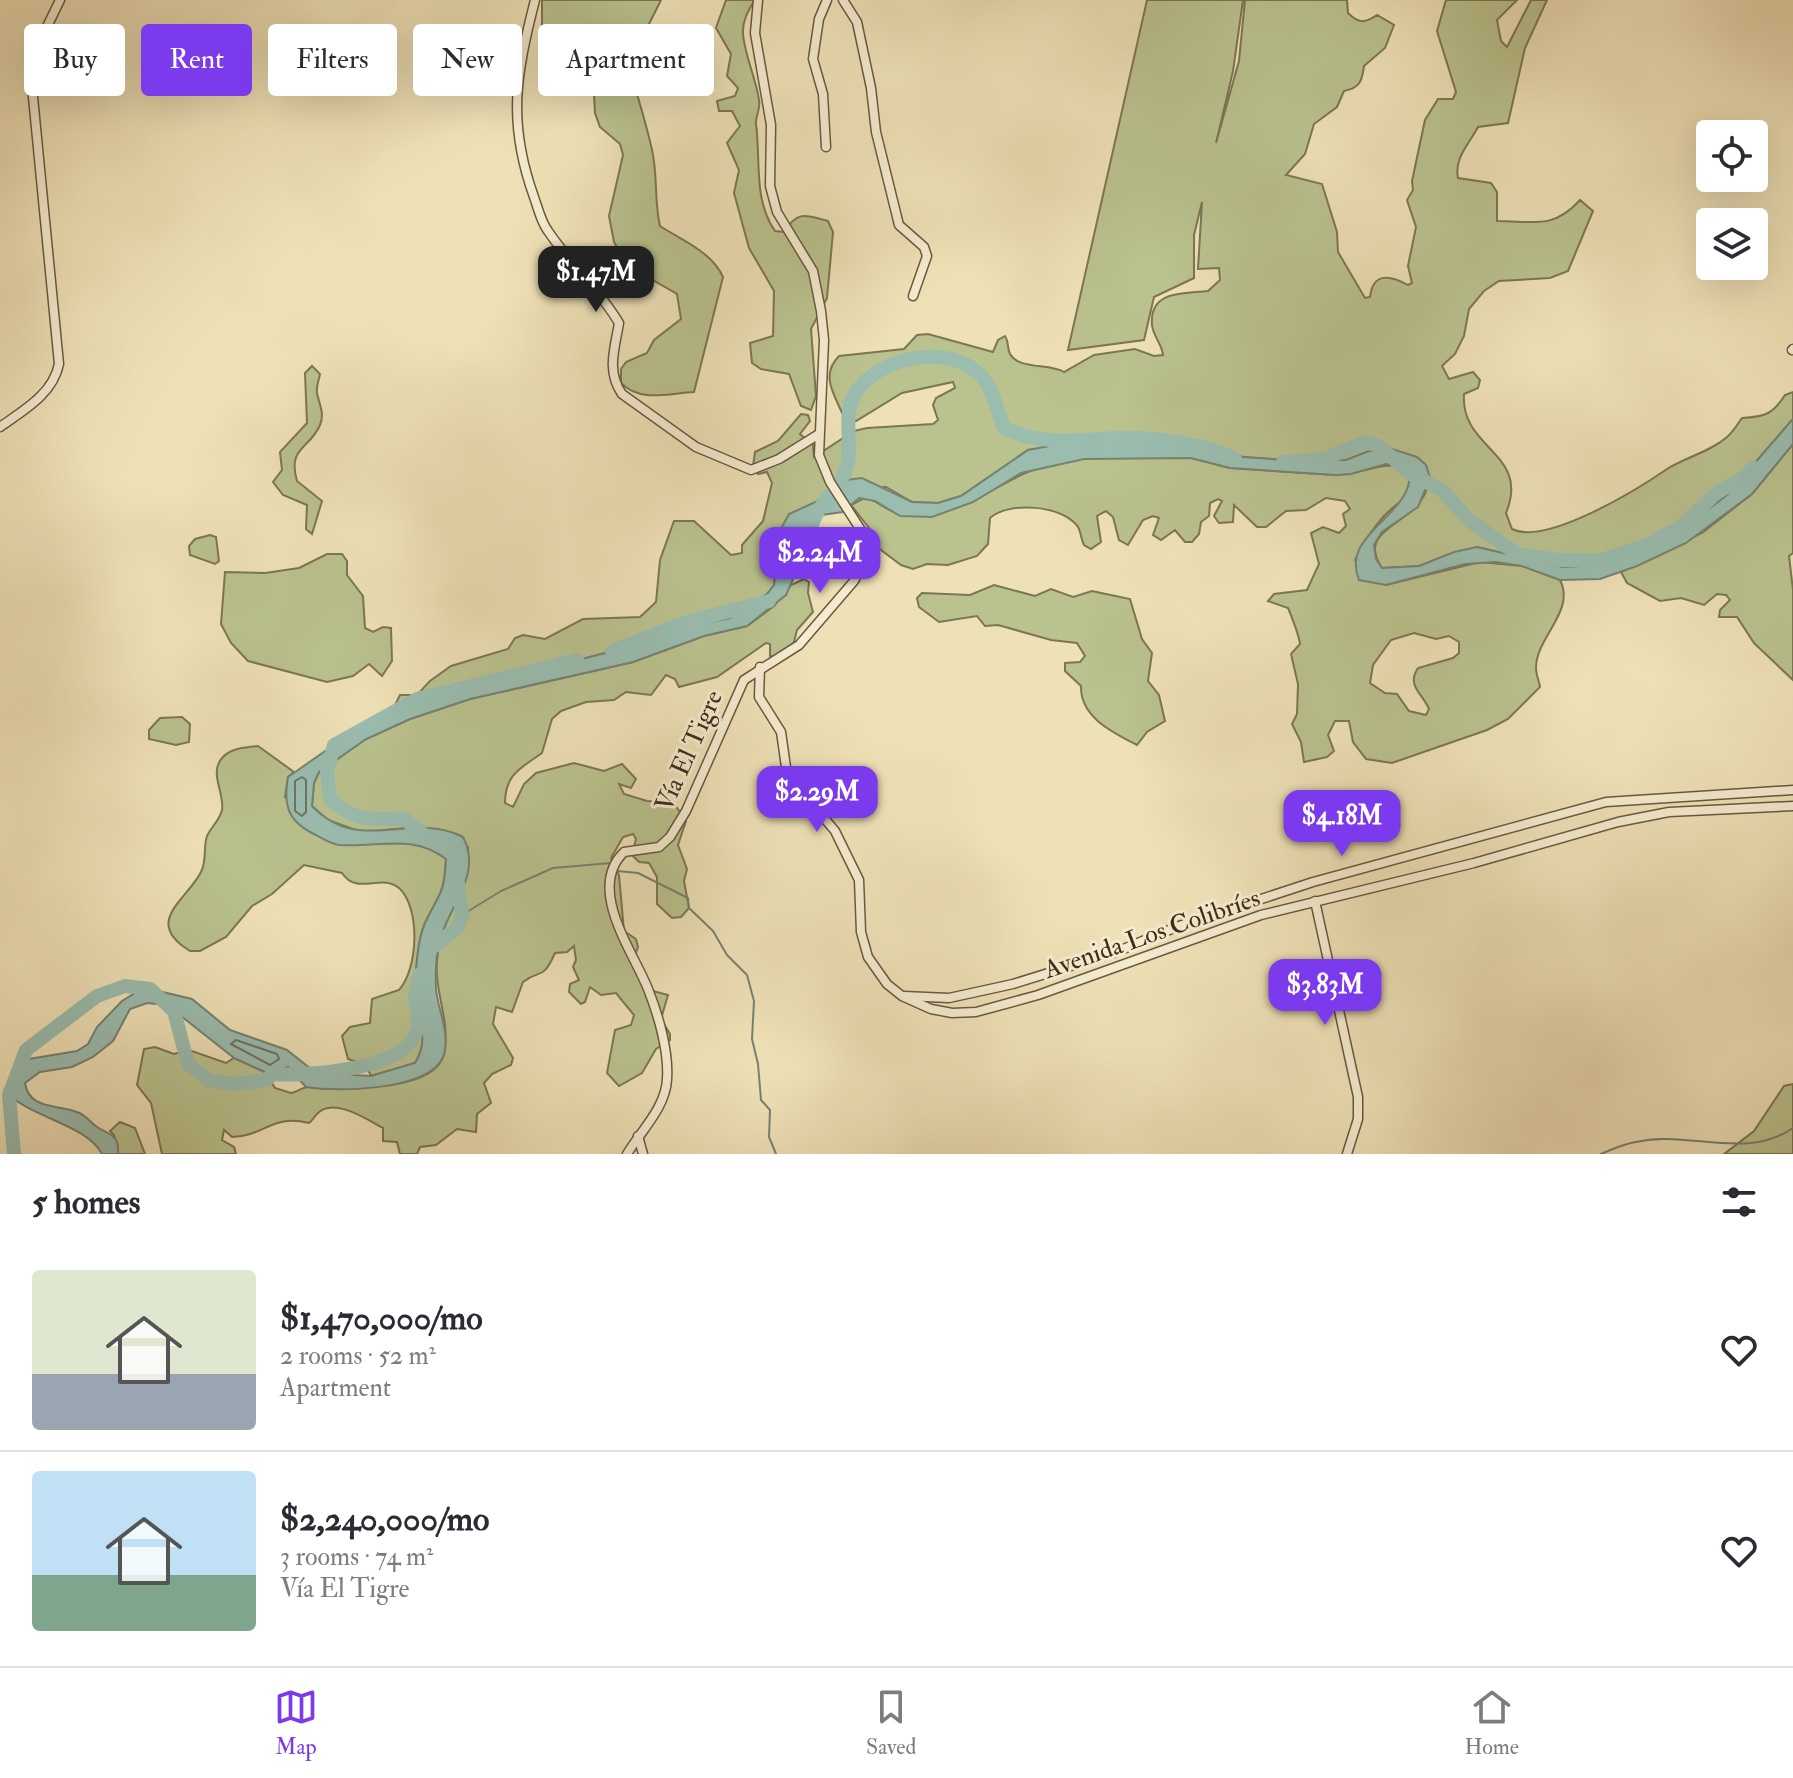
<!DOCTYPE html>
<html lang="en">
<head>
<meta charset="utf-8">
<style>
  :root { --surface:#fff; --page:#f2f2f3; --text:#2b2b33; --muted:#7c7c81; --line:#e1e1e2; --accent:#7c3aed }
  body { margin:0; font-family:"IM FELL Double Pica",serif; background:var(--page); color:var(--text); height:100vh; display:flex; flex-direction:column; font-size:30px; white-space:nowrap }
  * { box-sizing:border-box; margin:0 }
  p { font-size:26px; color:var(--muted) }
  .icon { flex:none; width:44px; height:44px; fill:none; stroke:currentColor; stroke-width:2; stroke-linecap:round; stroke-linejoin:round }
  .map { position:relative; height:1154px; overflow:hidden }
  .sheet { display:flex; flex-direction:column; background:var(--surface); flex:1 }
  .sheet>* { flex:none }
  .hud { position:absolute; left:24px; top:24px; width:800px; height:72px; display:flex; gap:16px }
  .tools { position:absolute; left:1696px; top:120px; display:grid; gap:16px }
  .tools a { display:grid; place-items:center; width:72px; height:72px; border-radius:8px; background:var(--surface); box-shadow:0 8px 32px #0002; font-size:40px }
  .price { position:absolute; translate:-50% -68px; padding:0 18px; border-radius:16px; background:var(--accent); color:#fff; font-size:26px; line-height:52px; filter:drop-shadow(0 2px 4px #0008) }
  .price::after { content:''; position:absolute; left:50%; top:48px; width:24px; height:18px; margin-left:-12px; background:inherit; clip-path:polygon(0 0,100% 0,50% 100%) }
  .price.active { background:#222; color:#fff }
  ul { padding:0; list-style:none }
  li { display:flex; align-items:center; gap:24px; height:200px; padding:0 32px }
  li+li { border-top:2px solid var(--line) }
  li span { display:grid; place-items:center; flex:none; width:224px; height:160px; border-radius:8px; color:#555 }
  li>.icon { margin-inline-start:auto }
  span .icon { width:96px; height:96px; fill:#fffc; stroke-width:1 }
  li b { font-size:34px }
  h2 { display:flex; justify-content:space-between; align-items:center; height:96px; padding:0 32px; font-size:34px }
  .tag { padding:0 28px; border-radius:8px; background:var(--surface); box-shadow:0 8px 32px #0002; font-size:28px; line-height:72px }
  .tag.active { background:var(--accent); color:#fff }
  .tab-bar { display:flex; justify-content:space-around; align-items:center; height:112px; border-top:2px solid var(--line); background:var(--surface); font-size:22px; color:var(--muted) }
  .tab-bar a { display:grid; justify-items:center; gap:4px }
  .tab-bar .active { color:var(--accent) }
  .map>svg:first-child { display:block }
  .green { fill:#bac28e; stroke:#7c7653; stroke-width:2; fill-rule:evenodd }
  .water { fill:#9abdb0; stroke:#758373; stroke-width:2 }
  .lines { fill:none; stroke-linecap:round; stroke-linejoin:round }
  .shore { stroke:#6c7464; stroke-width:2 }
  .stream { stroke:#758373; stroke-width:2 }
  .river { stroke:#9abdb0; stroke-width:14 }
  .minor-casing { stroke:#6a5840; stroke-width:11 }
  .minor { stroke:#f5ecd0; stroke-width:8 }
  .labels { text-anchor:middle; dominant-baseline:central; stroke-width:6; stroke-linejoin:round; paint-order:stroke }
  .street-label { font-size:26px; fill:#3e2b18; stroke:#f5ecd0 }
</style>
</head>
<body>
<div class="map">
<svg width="1793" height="1154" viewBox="0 0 1793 1154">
  <rect width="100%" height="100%" fill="#efe1b7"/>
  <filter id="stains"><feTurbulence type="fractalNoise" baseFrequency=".0025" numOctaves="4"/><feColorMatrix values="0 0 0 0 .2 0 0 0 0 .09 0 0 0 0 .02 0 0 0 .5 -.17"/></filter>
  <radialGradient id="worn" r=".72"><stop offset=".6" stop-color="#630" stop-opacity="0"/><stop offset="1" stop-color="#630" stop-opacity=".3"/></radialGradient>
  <!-- green -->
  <g class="green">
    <path d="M 542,0 L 661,0 L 629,64 C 636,93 646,122 652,150 C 658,176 654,201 660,226 C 683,241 712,252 723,277 L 694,392 C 669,393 641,403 621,383 L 621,369 L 626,362 L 647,353 L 654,340 L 681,319 L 677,294 L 651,279 L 633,256 L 618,249 L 614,242 L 609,216 L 623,155 L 620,144 L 600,127 L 595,113 L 593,74 L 583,57 L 575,47 L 542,27 Z"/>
    <path d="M 726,0 L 755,0 C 748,10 742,22 743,34 C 745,57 756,78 759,100 C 761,109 755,117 756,124 C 761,161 753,199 775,231 L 784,232 C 798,210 805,215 828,221 L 833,232 L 827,298 L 811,329 L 816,396 L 811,410 L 801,406 L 789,374 L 761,369 L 752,363 L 750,343 L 773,336 L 774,291 L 749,248 L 734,193 L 739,170 L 727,143 L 740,126 L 732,111 L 719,111 L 717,101 L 735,96 L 738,88 L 727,76 L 731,54 L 716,28 Z"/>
    <path d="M 1147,0 L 1243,0 L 1233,71 L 1216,143 L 1239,61 L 1245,0 L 1347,0 L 1348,13 C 1359,24 1365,23 1377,15 L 1394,25 L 1385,48 L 1364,66 C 1362,81 1360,88 1344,91 L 1337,107 L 1314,124 L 1305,154 L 1286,175 L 1322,184 L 1337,232 L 1338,252 L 1365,298 L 1370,297 C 1373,272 1390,275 1408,285 L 1412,283 L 1408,266 L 1416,227 L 1407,200 L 1413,190 L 1412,181 L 1425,120 L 1438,99 L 1453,99 L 1456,92 L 1437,31 L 1446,0 L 1517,0 L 1497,20 L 1501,41 L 1507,47 L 1531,0 L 1547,0 L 1525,48 L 1508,123 L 1478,127 C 1469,144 1454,158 1458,178 L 1491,183 L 1497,192 L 1497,221 C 1533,221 1553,230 1580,200 L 1593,211 L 1568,271 L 1550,278 L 1499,281 L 1484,291 L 1469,309 L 1464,336 L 1455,354 L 1442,366 L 1449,379 L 1473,372 L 1480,380 L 1478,388 L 1464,394 C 1460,450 1531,452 1506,513 L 1512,529 C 1546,546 1638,489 1667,469 C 1686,457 1710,452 1727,437 C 1733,432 1737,425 1742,418 C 1765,417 1773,414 1785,395 L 1793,392 L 1793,419 L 1727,495 L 1686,526 L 1631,554 L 1601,565 L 1562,567 L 1477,547 L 1419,566 L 1382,568 C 1349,520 1443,525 1426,465 L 1392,449 L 1369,451 L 1346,460 L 1299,461 L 1243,457 L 1116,438 L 1028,450 L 961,496 L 938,503 L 912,502 L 886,487 L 829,490 L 818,501 L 789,515 L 782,527 L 774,585 L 767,594 L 730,618 L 668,631 L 629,647 L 403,705 L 396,703 L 400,695 L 417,695 L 430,681 L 451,666 L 508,649 L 515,638 L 523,635 L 545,639 L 583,619 L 640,617 L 656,602 L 660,560 L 674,521 L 694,521 L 731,555 L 742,553 L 742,545 L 763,521 L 772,483 L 767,472 L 758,474 L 753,466 L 755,452 L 778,441 L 801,414 L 808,415 L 810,421 L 800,434 L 813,445 L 814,457 L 854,431 L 867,428 L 933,424 L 938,420 L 933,405 L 936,398 L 955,388 L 953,382 L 902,393 L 856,421 L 843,415 C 834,394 820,375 839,356 L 904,349 L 917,335 L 928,334 L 993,352 L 998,340 L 1005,336 C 1009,342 1007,348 1010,354 C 1019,370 1049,363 1064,372 L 1094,355 L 1135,349 L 1154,356 L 1163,355 C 1162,344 1153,336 1152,325 C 1149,289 1186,294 1208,291 L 1220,280 L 1219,268 L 1198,269 L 1202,202 L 1194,235 L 1194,278 L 1154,297 L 1144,340 L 1068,350 Z"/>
    <path d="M 312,366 L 320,374 C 319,380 316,386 317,393 C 319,404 325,413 320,425 C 310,449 287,447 297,481 L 322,501 L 312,534 L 306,529 L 307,505 L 283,495 L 273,482 L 282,470 L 280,452 L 307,423 L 305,373 Z"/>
    <path d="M 1793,444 L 1793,553 L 1789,556 L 1793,590 L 1793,680 L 1754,643 L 1737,617 L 1719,617 L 1720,610 L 1730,600 L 1726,595 L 1717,594 L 1704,605 L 1681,598 L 1660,601 L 1627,583 L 1621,572 L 1702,533 L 1752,494 Z"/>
    <path d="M 1191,458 L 1230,468 L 1336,475 C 1362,474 1384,460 1409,468 C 1415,499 1401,498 1384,516 C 1372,529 1363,544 1355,560 L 1386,585 L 1480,562 L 1522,566 L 1560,580 C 1576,611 1536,637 1536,668 C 1536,674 1539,681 1540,687 L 1508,719 L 1487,730 L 1392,763 L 1366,759 L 1353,742 L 1349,721 L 1335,721 L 1328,735 L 1334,751 L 1327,757 L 1304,762 L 1301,742 L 1292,724 L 1297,714 L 1298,684 L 1291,654 L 1300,644 C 1299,636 1292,617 1288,608 L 1268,601 L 1274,594 L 1307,590 L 1319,564 L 1311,533 L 1323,527 L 1339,533 L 1346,526 L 1343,514 L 1350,509 L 1345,501 L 1326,498 L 1306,510 L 1286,511 L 1266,527 L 1257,527 L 1234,505 L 1233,522 L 1219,523 L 1214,516 L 1222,501 L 1218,499 L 1210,503 L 1209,516 L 1201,522 L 1199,534 L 1192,542 L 1185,542 L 1175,530 L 1161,540 L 1153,535 L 1159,518 L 1153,516 L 1143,520 L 1128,545 L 1119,540 L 1113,517 L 1106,511 L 1097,516 L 1101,542 L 1091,549 L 1084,545 C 1081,539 1081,532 1078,527 C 1063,505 1009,501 990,518 L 988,544 L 977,556 L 948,565 L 927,564 L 913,569 L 901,565 L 873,544 L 869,528 L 851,505 L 866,497 C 877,501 887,511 898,513 C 956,527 998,477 1051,464 C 1095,453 1147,457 1191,458 ZM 1414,633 L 1436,639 L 1449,636 L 1459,642 L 1459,653 L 1453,658 L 1418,668 C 1406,686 1423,694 1429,709 L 1426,715 L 1409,711 L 1397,694 L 1385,693 L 1370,683 L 1373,665 L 1391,640 Z"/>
    <path d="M 210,535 L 216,537 L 219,561 L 215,564 L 190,555 L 189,546 L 195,539 Z"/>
    <path d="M 327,554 L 342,554 L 347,561 L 347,575 L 363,596 L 365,628 L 373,632 L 383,627 L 391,628 L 392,661 L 382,676 L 369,664 L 353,676 L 327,682 L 248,661 L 231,643 L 221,624 L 225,572 L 265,573 L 299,568 Z"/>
    <path d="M 804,579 L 809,582 L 808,593 L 813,612 L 797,630 L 793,646 L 776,657 L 770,656 L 770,644 L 766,643 L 717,677 L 679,687 L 675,679 L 666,675 L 651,695 L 626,692 L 614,700 L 586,702 L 561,711 L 552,719 L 542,753 C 521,768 505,774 505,803 L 513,807 L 524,784 L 536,773 L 574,763 L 604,771 L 622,764 L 636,779 L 631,788 L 619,784 L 624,794 L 647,801 L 673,802 L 686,821 L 678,845 L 687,869 L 684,881 L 689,908 L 681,917 L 672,918 L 657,904 L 657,877 L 649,863 L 639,862 L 632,855 L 636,839 L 633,834 L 623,837 L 611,858 L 619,875 L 624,931 L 636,939 L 638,947 L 633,961 L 645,989 L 668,995 L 661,1019 L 670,1034 L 670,1040 L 656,1049 L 642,1073 L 619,1086 L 607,1073 L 615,1030 L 631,1025 L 634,1015 L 616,993 L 601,995 L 590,987 L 585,1002 L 581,1004 L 569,992 L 570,984 L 579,980 L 573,967 L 576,960 L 574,946 L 567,952 L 555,953 C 542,982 541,968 523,982 L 512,1012 L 496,1007 L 493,1024 L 513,1058 L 511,1065 L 492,1074 L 484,1083 L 491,1103 L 477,1114 L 476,1132 L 457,1129 L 436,1145 L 420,1147 L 417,1154 L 400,1154 L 397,1142 L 383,1141 L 383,1128 C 368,1120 333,1096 317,1114 C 314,1117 312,1121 309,1123 C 270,1114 266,1136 232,1137 L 224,1130 L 222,1140 L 234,1147 L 236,1154 L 162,1154 L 151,1103 L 137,1085 L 144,1049 L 155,1047 L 174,1054 L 189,1050 L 226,1063 L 234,1058 L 265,1072 L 275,1088 L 291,1093 C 297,1092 303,1087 308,1087 C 338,1084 441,1098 445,1048 C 449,1014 432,988 438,952 C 443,914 470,888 468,847 L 419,827 L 361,832 L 328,820 L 312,806 L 314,783 L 319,772 L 366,739 L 410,719 L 470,699 L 633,662 L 704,636 L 747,626 L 774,606 L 791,585 Z"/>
    <path d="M 994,585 L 1035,596 L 1051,589 L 1073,597 L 1092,591 L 1130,599 L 1142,639 L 1152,653 L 1148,681 L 1159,695 L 1165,721 L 1147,732 L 1137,745 C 1112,732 1080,717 1081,686 L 1065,671 L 1065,663 L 1080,662 L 1085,656 L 1077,643 L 1051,640 L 998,625 L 985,626 L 977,616 L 939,622 L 919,607 L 917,598 L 922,593 L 970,595 Z"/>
    <path d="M 182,717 L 190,724 L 189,742 L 176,745 L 149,739 L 149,730 L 160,718 Z"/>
    <path d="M 258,746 L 294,772 L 288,777 L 285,797 L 361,844 L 408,843 L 429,846 L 446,858 C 444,896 440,891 425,923 C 417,941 416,971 415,991 C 414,1019 432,1036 415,1063 L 371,1076 L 366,1065 L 348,1059 L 342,1036 L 350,1027 L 370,1023 L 372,999 L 399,990 C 418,969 421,908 399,888 C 381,873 357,896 342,873 L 304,865 L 272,894 L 252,906 L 226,937 L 200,951 L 190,951 C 142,922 187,900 201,872 C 207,861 203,848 207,836 C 211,827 220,820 222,810 C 225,793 208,772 223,757 C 231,748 247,747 258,746 Z"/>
    <path d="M 1793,1084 L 1793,1154 L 1724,1154 L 1754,1131 L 1784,1086 Z"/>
    <path d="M 120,1122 L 135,1128 L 145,1154 L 118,1154 L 114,1135 L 110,1131 Z"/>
  </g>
  <!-- water -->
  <path class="water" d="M 1793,419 L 1793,444 L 1752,494 L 1686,543 L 1637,566 L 1600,579 L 1560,580 L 1522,566 L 1496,562 L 1465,564 L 1386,585 L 1359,580 C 1339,531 1418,515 1409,468 L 1386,464 L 1351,474 L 1336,475 L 1230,468 L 1191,458 L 1084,459 L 1021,473 L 973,502 L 932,517 L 900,516 L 875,501 L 859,498 L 843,512 L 821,515 L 807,525 L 802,559 L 786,595 L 747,626 L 704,636 L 633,662 L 470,699 L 410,719 L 366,739 L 319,772 L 314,783 L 312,806 C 360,856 411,810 463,837 C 483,875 449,905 440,940 C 436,956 435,973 436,989 C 438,1010 448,1027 445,1050 C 440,1092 336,1092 306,1087 L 288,1067 L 269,1074 L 234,1058 L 167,1005 L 147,1003 L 130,1009 L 113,1041 L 93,1057 L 72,1067 L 40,1072 L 25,1083 C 29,1110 57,1104 77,1112 C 86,1115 90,1122 97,1127 C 111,1136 119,1134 118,1154 L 102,1154 C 86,1125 38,1120 9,1095 L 11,1081 L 23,1060 L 77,1051 L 88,1044 L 97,1027 L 122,1001 L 140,990 L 150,989 L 192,999 L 230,1030 L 287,1050 L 316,1073 L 371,1076 L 415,1063 C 432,1036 414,1019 415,991 C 416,971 417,941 425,923 C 440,891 444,897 446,859 C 412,833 378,848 339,845 C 331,844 323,839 316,835 C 288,822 283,806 288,777 L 338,742 L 405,704 L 629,647 L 668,631 L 730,618 L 767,594 L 774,585 L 782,527 L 789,514 L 818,501 L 846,480 L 862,478 L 912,502 L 938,503 L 961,496 L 1028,450 L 1071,442 L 1116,438 L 1180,444 L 1243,457 L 1299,461 L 1346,460 L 1369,451 L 1392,449 L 1417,457 L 1426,465 L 1430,478 L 1418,507 L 1382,532 L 1374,545 L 1376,559 L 1382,568 L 1419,566 L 1454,552 L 1477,547 L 1562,567 L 1601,565 L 1631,554 L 1686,526 L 1727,495 Z"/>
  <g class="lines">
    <!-- shore -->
    <g class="shore">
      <path d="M 302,777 L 306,780 L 306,812 L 302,816 L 295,811 L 295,781 Z"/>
      <path d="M 236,1040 L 277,1054 L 279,1059 L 270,1065 L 231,1044 Z"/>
    </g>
    <!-- stream -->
    <g class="stream">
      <path d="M 617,871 L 638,873 L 688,898 L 689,908 L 713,931 L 727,955 L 747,975 L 754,1001 L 752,1039 L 758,1064 L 761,1100 L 770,1110 L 769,1137 L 776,1154"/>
      <path d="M 462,915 L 501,891 L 553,868 L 611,863"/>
      <path d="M 1601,1154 C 1622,1144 1643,1138 1667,1139 C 1712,1140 1755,1154 1793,1128"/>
    </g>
    <!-- river -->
    <g class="river">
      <path d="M 1283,462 L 1325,459 L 1365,442 L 1379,446 L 1411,474 L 1442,490 L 1470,521 L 1517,554 L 1559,560 L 1602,560 L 1657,541 L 1658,538 C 1689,525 1690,518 1713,496 C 1727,483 1742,485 1753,467"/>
      <path d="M 793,564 C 804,548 810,527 818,511 C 827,496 842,485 847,466 C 853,443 842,415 855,394 C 878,356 952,341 983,378 C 994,391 997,412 1004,428 C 1037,445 1078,441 1114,438 C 1149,436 1203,443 1235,459"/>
      <path d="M 612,651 L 687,622 L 769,601"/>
      <path d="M 430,839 L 404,819 C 369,817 359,825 330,799 L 327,771 L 334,745 L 417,699 L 577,660"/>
      <path d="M 428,951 L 457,928 L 462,915 L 458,883"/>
      <path d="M 14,1154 L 9,1095 L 26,1050 L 97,996 L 125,986 L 150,989 L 174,1011 L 188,1064 L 210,1081 L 240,1084 L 268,1079 L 272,1074 C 306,1076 392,1071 413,1039 C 422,1025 416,1012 415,998 C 415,989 418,982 420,974"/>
    </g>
    <!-- minor casing -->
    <g class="minor-casing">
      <g id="minor">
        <path d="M 535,0 C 516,75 507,122 534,197 C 538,208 541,222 548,231 C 570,264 599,289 619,323 C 615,348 606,371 622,394 L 696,447 L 751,470 L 779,459 L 819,434"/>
        <path d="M 843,0 L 857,22 L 871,88 L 876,132 L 899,225 L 924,247 L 927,256 L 913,296"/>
        <path d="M 826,147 L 823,94 L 813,59 L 819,19 L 827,0"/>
        <path d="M 1792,350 L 1793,349"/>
        <path d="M 0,427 C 24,410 53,394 59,364 L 33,97 L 40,41 L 60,0"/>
        <path d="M 760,667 L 759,697 L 781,732 L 787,774 L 835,831 L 859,880 L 861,932 L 868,957 L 887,984 L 902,996 L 931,1009 L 952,1013 L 976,1012 L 1038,995 L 1261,915 L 1474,863 L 1618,822 L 1669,812 L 1793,806"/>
        <path d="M 1315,901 L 1358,1097 L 1358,1119 L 1347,1154"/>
        <path d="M 904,996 L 949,998 L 1013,984 L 1116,952 L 1179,926 L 1313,882 L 1606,802 L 1793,790"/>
        <path d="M 638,1136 L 643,1154"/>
        <path d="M 627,1154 C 641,1131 666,1107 667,1079 C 669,1051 658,1014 648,989 C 633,951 586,889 624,852 L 659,847 L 670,837 L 686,811 L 744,680 L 799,645 L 854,581 L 867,555 L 866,538 L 830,482 L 819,455 L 824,340 L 821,311 L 813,271 L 777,212 L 770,186 L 771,125 L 755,33 L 758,0"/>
      </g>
    </g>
    <!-- minor -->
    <use href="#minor" class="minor"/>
  </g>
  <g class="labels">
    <!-- street labels -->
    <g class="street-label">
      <text transform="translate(689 751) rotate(-66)">Vía El Tigre</text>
      <text transform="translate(1152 934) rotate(-19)">Avenida Los Colibríes</text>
    </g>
  </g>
  <rect width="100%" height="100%" filter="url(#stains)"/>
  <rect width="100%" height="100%" fill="url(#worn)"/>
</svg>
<div class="tools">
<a><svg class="icon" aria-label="locate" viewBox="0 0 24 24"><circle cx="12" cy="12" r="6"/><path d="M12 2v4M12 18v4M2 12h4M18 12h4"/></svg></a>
<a><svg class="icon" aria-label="layers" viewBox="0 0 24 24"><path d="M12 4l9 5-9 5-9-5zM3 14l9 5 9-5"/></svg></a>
</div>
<b class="price active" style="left:596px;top:314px">$1.47M</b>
<b class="price" style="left:820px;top:595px">$2.24M</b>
<b class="price" style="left:817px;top:834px">$2.29M</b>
<b class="price" style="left:1342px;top:858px">$4.18M</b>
<b class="price" style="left:1325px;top:1027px">$3.83M</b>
<div class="hud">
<a class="tag">Buy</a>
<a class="tag active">Rent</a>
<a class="tag">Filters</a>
<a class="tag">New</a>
<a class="tag">Apartment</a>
</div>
</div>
<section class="sheet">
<h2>5 homes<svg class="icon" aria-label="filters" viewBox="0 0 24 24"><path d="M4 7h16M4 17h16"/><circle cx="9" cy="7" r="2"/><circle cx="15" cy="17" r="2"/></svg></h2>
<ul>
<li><span style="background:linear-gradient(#dfe7d0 65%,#9aa5b1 0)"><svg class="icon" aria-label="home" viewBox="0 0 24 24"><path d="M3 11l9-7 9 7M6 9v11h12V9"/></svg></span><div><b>$1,470,000/mo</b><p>2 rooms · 52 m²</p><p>Apartment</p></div><svg class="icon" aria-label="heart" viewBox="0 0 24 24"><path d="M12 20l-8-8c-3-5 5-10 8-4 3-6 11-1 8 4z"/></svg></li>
<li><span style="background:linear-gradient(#bfe0f5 65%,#7fa58c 0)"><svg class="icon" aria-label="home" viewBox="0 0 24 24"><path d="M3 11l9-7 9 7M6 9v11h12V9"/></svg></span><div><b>$2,240,000/mo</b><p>3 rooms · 74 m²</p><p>Vía El Tigre</p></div><svg class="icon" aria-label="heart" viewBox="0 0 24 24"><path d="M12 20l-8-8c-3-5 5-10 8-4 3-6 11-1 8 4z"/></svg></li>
</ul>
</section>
<nav class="tab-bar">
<a class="active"><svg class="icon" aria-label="map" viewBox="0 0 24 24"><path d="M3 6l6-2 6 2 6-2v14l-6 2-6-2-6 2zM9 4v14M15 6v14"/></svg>Map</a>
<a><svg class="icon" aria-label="saved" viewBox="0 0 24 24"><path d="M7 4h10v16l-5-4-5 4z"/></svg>Saved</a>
<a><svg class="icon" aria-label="home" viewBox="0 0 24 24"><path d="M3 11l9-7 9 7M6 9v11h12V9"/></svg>Home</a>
</nav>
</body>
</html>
